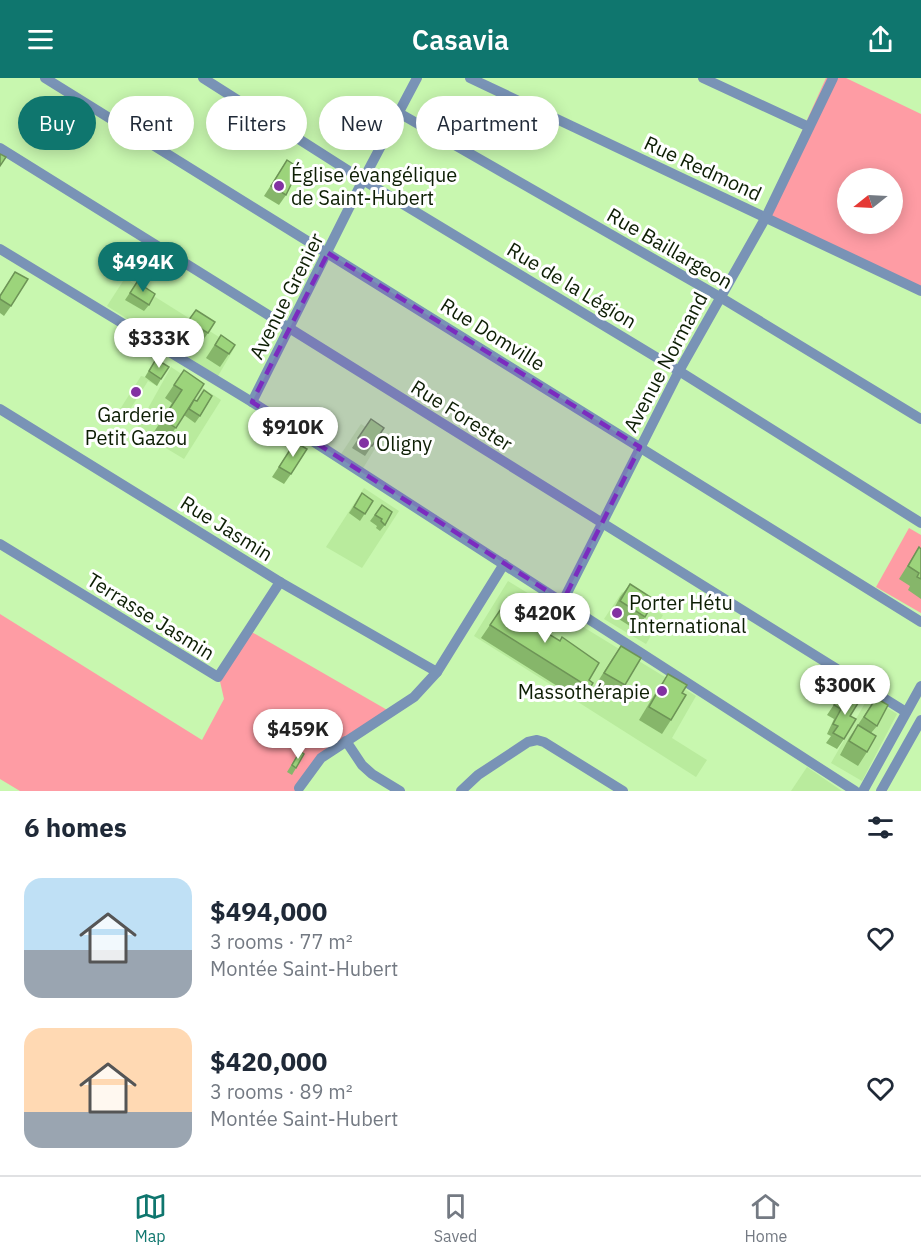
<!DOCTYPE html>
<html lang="en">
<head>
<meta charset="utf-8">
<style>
  :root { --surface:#fff; --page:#f2f2f3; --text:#1f2937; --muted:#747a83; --line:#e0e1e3; --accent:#0f766e }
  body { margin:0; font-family:"IBM Plex Sans",sans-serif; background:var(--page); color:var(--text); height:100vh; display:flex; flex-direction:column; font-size:22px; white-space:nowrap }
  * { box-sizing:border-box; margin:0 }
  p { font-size:20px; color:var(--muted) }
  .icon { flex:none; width:33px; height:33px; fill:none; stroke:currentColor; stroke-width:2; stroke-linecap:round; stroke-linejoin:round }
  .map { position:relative; height:713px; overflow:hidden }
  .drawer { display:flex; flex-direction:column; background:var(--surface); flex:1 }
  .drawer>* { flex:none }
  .banner { position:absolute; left:18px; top:18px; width:600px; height:54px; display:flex; gap:12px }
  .needle { width:39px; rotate:252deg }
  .fabs { position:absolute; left:837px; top:90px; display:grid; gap:12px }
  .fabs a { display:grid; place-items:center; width:66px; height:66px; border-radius:50%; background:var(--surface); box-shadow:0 3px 15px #0003; font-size:30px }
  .price { position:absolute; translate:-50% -51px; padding:0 14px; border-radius:21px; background:#fff; color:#222; font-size:20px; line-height:39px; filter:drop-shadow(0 2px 3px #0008) }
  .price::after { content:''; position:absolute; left:50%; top:36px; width:18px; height:14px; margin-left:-9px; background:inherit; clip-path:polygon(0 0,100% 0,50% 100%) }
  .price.on { background:var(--accent); color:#fff }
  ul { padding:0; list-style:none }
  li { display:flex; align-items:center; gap:18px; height:150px; padding:0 24px }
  li span { display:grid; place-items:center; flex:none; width:168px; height:120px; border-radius:18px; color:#555 }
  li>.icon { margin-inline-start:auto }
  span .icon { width:72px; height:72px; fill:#fffc; stroke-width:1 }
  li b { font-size:26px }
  h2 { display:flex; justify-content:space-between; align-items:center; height:72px; padding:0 24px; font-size:26px }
  .chip { padding:0 21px; border-radius:27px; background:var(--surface); box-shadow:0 3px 15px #0003; font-size:21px; line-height:54px }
  .chip.on { background:var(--accent); color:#fff }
  header { display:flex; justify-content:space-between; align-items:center; height:78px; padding:0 24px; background:var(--accent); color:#fff; font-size:27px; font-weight:600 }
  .menu { display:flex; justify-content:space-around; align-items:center; height:84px; border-top:2px solid var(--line); background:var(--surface); font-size:16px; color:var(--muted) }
  .menu a { display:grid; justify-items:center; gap:3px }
  .menu .on { color:var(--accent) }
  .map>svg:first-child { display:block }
  .built { fill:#b9eb9d }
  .green { fill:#fe9ca4; fill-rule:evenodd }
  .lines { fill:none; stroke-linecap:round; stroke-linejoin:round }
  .minor { stroke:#7993b6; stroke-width:10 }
  .wall { fill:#86b66a }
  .building { fill:#9cd47b; stroke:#6d9456; stroke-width:1.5 }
  .marked { fill:#7b2cbf; fill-opacity:0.2; stroke:#7b2cbf; stroke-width:4.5; stroke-dasharray:12 8; stroke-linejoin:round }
  .poi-dot { fill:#8232a2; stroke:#fff; stroke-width:2 }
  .labels { text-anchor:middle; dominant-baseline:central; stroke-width:6; stroke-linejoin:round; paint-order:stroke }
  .street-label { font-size:20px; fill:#0d1e04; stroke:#fff }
  .poi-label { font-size:20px; fill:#0d1e04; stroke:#fff; text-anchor:start }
</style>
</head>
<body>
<header><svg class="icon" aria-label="menu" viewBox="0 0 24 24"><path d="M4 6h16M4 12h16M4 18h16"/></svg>Casavia<svg class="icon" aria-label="share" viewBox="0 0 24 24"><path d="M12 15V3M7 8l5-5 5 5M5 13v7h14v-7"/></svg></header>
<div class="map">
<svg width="921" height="713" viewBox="0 0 921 713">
  <rect width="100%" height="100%" fill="#c8f7af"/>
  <!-- built -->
  <g class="built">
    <path d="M 125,200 L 235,269 L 218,298 L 107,228 Z"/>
    <path d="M 151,288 L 164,296 L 157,308 L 148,303 L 124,341 L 117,336 L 141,298 L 145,299 Z"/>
    <path d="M 171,289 L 221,322 L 184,381 L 136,352 Z"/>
    <path d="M 361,346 L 382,359 L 362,392 L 341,376 Z"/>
    <path d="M 364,410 L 399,433 L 362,490 L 326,469 Z"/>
    <path d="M 508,503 L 696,618 L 672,660 L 707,682 L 696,699 L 474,558 Z"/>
    <path d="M 622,514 L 663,537 L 646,566 L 604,541 Z"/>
    <path d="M 869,618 L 897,636 L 862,703 L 831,685 Z"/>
    <path d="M 807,689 L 842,713 L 791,713 Z"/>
  </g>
  <!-- green -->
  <g class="green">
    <path d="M 826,0 L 846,0 L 921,36 L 921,216 L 763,139 ZM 848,100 L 892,100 L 892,146 L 848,146 Z"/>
    <path d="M 909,450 L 921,457 L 921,535 L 876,509 Z"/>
    <path d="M 0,536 L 202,662 L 224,621 L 219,599 L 250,553 L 389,633 L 320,678 L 296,713 L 20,713 L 0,701 Z"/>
  </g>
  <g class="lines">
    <!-- minor -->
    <g class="minor">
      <path d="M 45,0 L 921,544"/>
      <path d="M 203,0 L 363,102 L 679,293 L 921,445"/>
      <path d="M 470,0 L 921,213"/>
      <path d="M 703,0 L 809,49"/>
      <path d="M 399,35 L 720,219 L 921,341"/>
      <path d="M 0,70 L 906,634"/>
      <path d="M 0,171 L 252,324 L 855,713"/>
      <path d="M 252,324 L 363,102 L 417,0"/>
      <path d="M 0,331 L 280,504 L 437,594"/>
      <path d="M 0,466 L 218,599 L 280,504"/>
      <path d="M 563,523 L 679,293 L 766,139 L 833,0"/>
      <path d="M 346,663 L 362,687 L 372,696 L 400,713"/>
      <path d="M 299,710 L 321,680 L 414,619 L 437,594 L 504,486"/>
      <path d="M 461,713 L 478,697 L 528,664 L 537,662 L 544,664 L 623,713"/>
      <path d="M 863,713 L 921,608"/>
      <path d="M 881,713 L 921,642"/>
    </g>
  </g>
  <!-- wall -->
  <g class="wall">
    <path d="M 287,82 L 286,117 L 279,127 L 264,118 Z"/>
    <path d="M 15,194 L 11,228 L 4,238 L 0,235 L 0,217 Z"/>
    <path d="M 137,204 L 149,227 L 144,233 L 125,222 Z"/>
    <path d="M 196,232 L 208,255 L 199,268 L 179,256 Z"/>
    <path d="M 221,257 L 235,267 L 220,289 L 206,280 Z"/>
    <path d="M 156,281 L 161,301 L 157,308 L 145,299 Z"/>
    <path d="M 184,292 L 200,338 L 195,345 L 184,337 L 167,363 L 154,354 L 172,325 L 165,320 Z"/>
    <path d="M 371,341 L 384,350 L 365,378 L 352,370 Z"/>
    <path d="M 295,364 L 291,396 L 284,406 L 272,399 Z"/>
    <path d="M 362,415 L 373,423 L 360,443 L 349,435 Z"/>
    <path d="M 382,427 L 385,447 L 380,453 L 376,450 L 377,448 L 370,443 Z"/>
    <path d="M 919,469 L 921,471 L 921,521 L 908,512 L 910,508 L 899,501 Z"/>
    <path d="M 630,506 L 645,539 L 636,552 L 611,536 L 620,519 Z"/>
    <path d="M 507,522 L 519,538 L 589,602 L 593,605 L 581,623 L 481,560 Z"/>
    <path d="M 621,568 L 625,607 L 616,620 L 595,608 L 612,581 Z"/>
    <path d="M 668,596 L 682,615 L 671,642 L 662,656 L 639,642 L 659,609 Z"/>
    <path d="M 841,616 L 850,638 L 844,661 L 837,671 L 826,665 L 831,658 L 827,656 L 834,641 L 827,637 Z"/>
    <path d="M 876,620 L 877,648 L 871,655 L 867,674 L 858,688 L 840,677 L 849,660 Z"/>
    <path d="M 300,673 L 296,690 L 292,697 L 287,694 Z"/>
  </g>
  <!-- building -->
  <g class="building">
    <path d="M 0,76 L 6,79 L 0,88 Z"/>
    <path d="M 287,82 L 299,90 L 286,117 L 271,108 Z"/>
    <path d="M 15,194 L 28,201 L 11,228 L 0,221 L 0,218 Z"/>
    <path d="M 137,204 L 155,216 L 149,227 L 130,215 Z"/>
    <path d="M 196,232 L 215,244 L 208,255 L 188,243 Z"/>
    <path d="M 221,257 L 235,267 L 229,276 L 215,267 Z"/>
    <path d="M 156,281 L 169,289 L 161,301 L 149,293 Z"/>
    <path d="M 184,292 L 204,306 L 176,350 L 163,341 L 182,312 L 174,307 Z"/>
    <path d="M 204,312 L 212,318 L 200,338 L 189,331 L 194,322 L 197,323 Z"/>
    <path d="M 371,341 L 384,350 L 372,368 L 358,360 Z"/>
    <path d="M 295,364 L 307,371 L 291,396 L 279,389 Z"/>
    <path d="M 362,415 L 373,423 L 365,436 L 354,429 Z"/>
    <path d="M 382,427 L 392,434 L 385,447 L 381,443 L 382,441 L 375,437 Z"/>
    <path d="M 919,469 L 921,471 L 921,501 L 917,499 L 919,495 L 908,488 Z"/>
    <path d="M 630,506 L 655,522 L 645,539 L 620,523 Z"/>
    <path d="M 507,522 L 523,533 L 519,538 L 560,563 L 562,559 L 599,585 L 589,602 L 593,605 L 590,610 L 490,547 Z"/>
    <path d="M 621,568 L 641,580 L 625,607 L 604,595 Z"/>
    <path d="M 668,596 L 687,607 L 682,615 L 686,617 L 671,642 L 649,629 Z"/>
    <path d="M 841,616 L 853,623 L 856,619 L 860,622 L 850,638 L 856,641 L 844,661 L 833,655 L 838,648 L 833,646 L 841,631 L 834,627 Z"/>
    <path d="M 876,620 L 888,627 L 877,648 L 864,639 Z"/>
    <path d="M 858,647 L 876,658 L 867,674 L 849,663 Z"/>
    <path d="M 300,673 L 304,676 L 296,690 L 292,687 Z"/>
  </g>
  <!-- marked area -->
  <path class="marked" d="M 328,175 L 640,369 L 563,523 L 252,324 Z"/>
  <!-- markers -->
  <g class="poi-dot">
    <circle cx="279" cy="108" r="6"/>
    <circle cx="136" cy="314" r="6"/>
    <circle cx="364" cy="365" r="6"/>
    <circle cx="617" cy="535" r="6"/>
    <circle cx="662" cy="613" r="6"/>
  </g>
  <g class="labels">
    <!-- street labels -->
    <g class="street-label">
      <text transform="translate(703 90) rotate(25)">Rue Redmond</text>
      <text transform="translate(670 170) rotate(30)">Rue Baillargeon</text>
      <text transform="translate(572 207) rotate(31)">Rue de la Légion</text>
      <text transform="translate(286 218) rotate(-63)">Avenue Grenier</text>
      <text transform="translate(493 256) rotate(32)">Rue Domville</text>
      <text transform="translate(665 284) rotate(-62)">Avenue Normand</text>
      <text transform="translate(462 337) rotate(32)">Rue Forester</text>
      <text transform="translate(227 450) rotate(32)">Rue Jasmin</text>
      <text transform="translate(151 538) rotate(32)">Terrasse Jasmin</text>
    </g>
    <!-- poi labels -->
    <g class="poi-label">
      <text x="291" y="96">Église évangélique<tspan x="291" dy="23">de Saint-Hubert</tspan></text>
      <text x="136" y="336" text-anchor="middle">Garderie<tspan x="136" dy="23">Petit Gazou</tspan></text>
      <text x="376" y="365">Oligny</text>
      <text x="629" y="524">Porter Hétu<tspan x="629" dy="23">International</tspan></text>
      <text x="650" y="613" text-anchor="end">Massothérapie</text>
    </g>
  </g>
</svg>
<div class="fabs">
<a><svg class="needle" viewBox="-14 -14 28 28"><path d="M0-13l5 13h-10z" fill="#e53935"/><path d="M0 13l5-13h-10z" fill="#747a83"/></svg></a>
</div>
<b class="price on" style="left:143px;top:215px">$494K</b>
<b class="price" style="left:159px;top:291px">$333K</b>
<b class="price" style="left:293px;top:380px">$910K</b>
<b class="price" style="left:545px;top:566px">$420K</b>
<b class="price" style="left:845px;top:638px">$300K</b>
<b class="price" style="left:298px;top:682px">$459K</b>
<div class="banner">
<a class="chip on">Buy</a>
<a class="chip">Rent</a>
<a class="chip">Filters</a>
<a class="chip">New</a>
<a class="chip">Apartment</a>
</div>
</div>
<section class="drawer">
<h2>6 homes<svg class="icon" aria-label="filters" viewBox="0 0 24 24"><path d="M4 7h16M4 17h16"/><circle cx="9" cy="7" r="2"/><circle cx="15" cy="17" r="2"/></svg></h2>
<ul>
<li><span style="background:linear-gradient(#bfe0f5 60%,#9aa5b1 0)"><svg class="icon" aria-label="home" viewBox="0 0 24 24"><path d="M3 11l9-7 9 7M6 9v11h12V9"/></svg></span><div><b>$494,000</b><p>3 rooms · 77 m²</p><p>Montée Saint-Hubert</p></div><svg class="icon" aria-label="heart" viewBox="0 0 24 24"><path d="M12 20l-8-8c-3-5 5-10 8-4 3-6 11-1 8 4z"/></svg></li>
<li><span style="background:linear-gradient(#ffd9b3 70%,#9aa5b1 0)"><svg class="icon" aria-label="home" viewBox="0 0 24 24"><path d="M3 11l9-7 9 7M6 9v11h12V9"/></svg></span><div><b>$420,000</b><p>3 rooms · 89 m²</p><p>Montée Saint-Hubert</p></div><svg class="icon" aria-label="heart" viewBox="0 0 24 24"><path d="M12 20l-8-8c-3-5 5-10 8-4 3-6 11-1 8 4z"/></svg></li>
</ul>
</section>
<nav class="menu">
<a class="on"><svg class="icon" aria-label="map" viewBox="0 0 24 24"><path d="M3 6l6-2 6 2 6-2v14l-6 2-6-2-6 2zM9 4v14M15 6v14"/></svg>Map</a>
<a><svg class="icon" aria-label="saved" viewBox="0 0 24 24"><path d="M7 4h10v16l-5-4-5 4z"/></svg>Saved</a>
<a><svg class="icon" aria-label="home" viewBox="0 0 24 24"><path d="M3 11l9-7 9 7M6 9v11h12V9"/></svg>Home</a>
</nav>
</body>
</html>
